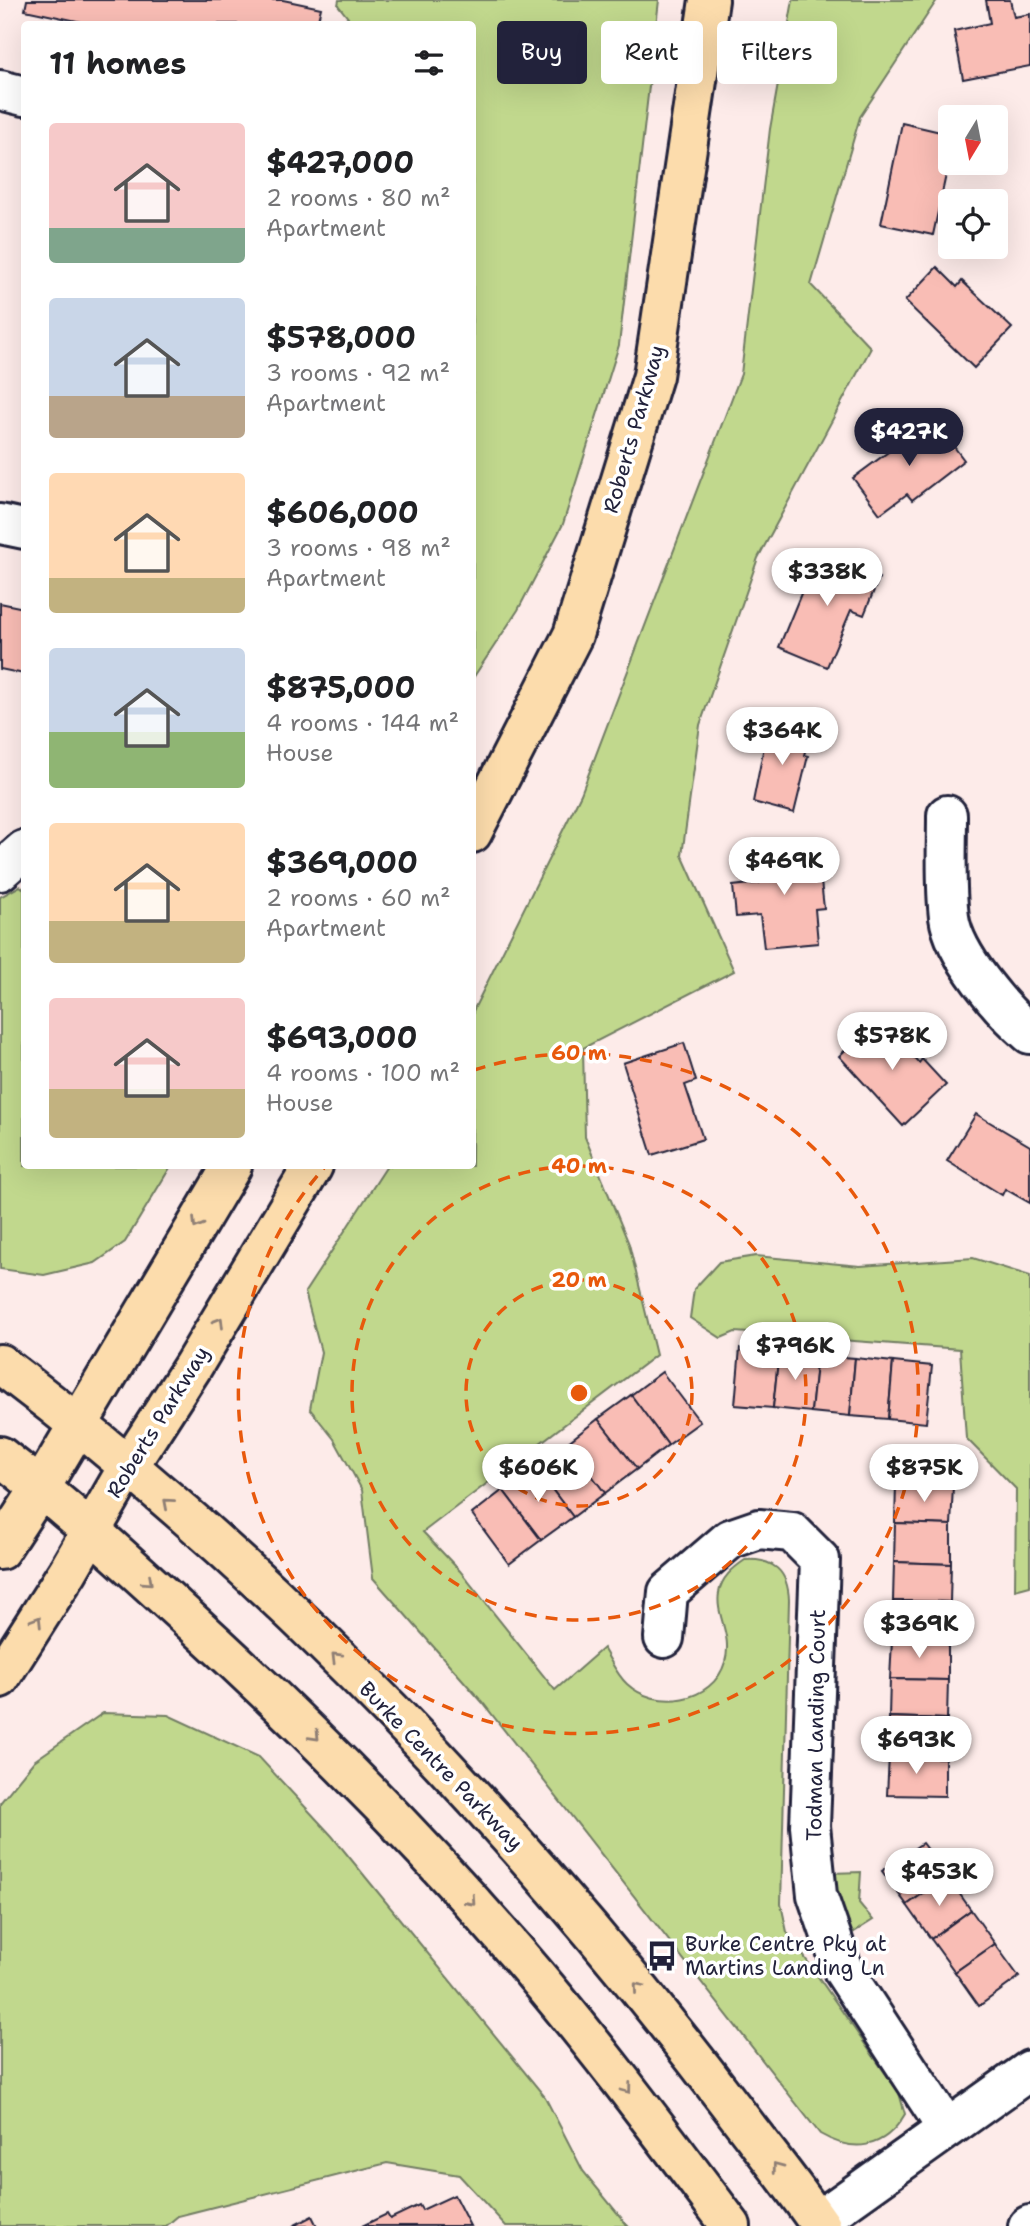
<!DOCTYPE html>
<html lang="en">
<head>
<meta charset="utf-8">
<style>
  :root { --surface:#fff; --page:#f6f6f6; --text:#202124; --muted:#757577; --accent:#22223b }
  body { margin:0; font-family:"Shantell Sans",sans-serif; background:var(--page); color:var(--text); height:100vh; display:flex; flex-direction:column; font-size:26px; white-space:nowrap }
  * { box-sizing:border-box; margin:0 }
  p { font-size:23px; color:var(--muted) }
  .icon { flex:none; width:38px; height:38px; fill:none; stroke:currentColor; stroke-width:2; stroke-linecap:round; stroke-linejoin:round }
  .map { position:relative; flex:1; overflow:hidden }
  .drawer { position:absolute; left:21px; top:21px; width:455px; height:1148px; display:flex; flex-direction:column; background:var(--surface); border-radius:7px; box-shadow:0 7px 28px #0002 }
  .drawer>* { flex:none }
  .banner { position:absolute; left:497px; top:21px; width:427px; height:63px; display:flex; gap:14px }
  .needle { width:46px; rotate:190deg }
  .tools { position:absolute; left:938px; top:105px; display:grid; gap:14px }
  .tools a { display:grid; place-items:center; width:70px; height:70px; border-radius:7px; background:var(--surface); box-shadow:0 7px 28px #0002; font-size:35px }
  .price { position:absolute; translate:-50% -60px; padding:0 16px; border-radius:24px; background:#fff; color:#222; font-size:23px; line-height:46px; filter:drop-shadow(0 2px 4px #0008) }
  .price::after { content:''; position:absolute; left:50%; top:42px; width:21px; height:16px; margin-left:-10px; background:inherit; clip-path:polygon(0 0,100% 0,50% 100%) }
  .price.on { background:var(--accent); color:#fff }
  ul { padding:0; list-style:none }
  li { display:flex; align-items:center; gap:21px; height:175px; padding:0 28px }
  li span { display:grid; place-items:center; flex:none; width:196px; height:140px; border-radius:7px; color:#555 }
  li>.icon { margin-inline-start:auto }
  span .icon { width:84px; height:84px; fill:#fffc; stroke-width:1 }
  li b { font-size:30px }
  h2 { display:flex; justify-content:space-between; align-items:center; height:84px; padding:0 28px; font-size:30px }
  .tag { padding:0 24px; border-radius:7px; background:var(--surface); box-shadow:0 7px 28px #0002; font-size:24px; line-height:63px }
  .tag.on { background:var(--accent); color:#fff }
  .map>svg:first-child { display:block }
  .green { fill:#c1d88d; stroke:#727d64; stroke-width:2 }
  .building { fill:#f9bdb5; stroke:#22223b; stroke-width:2 }
  .lines { fill:none; stroke-linecap:round; stroke-linejoin:round }
  .minor-casing { stroke:#22223b; stroke-width:44 }
  .major-casing { stroke:#22223b; stroke-width:44 }
  .minor { stroke:#fff; stroke-width:38 }
  .major { stroke:#fcdcac; stroke-width:38 }
  .oneway { stroke:#8f7f74 }
  .ring { fill:none; stroke:#e8590c; stroke-width:3.5; stroke-dasharray:12 9 }
  .labels { text-anchor:middle; dominant-baseline:central; stroke-width:7; stroke-linejoin:round; paint-order:stroke }
  .street-label { font-size:21px; fill:#22223b; stroke:#fff }
  .poi-label { font-size:21px; fill:#22223b; stroke:#fff; text-anchor:start }
  .centre { fill:#e8590c; stroke:#fff; stroke-width:3.5 }
  .ring-label { font-size:21px; text-anchor:middle; font-weight:bold; fill:#e8590c; stroke:#fff; stroke-width:7; stroke-linejoin:round; paint-order:stroke }
</style>
</head>
<body>
<div class="map">
<svg width="1030" height="2226" viewBox="0 0 1030 2226">
  <rect width="100%" height="100%" fill="#fdebe9"/>
  <filter id="ink" filterUnits="userSpaceOnUse"><feTurbulence type="fractalNoise" baseFrequency=".0143" numOctaves="2"/><feDisplacementMap in="SourceGraphic" scale="14" xChannelSelector="R" yChannelSelector="G"/><feConvolveMatrix kernelMatrix="1 2 1 2 8 2 1 2 1" color-interpolation-filters="sRGB"/></filter>
  <g filter="url(#ink)">
    <!-- green -->
    <g class="green">
      <path d="M 339,0 L 659,0 L 619,345 L 563,524 L 518,610 L 473,678 L 472,24 L 353,24 L 338,5 Z"/>
      <path d="M 793,0 L 937,0 L 860,117 L 811,285 L 871,348 L 758,558 L 700,725 L 682,855 L 734,971 L 583,1048 L 585,1137 L 629,1244 L 656,1355 L 423,1532 L 460,1571 L 555,1690 L 603,1648 C 610,1659 617,1675 627,1684 C 656,1711 713,1703 725,1662 C 733,1634 715,1616 719,1593 C 721,1578 733,1568 745,1560 C 773,1558 788,1571 789,1600 L 781,1904 L 787,1932 L 899,2093 L 905,2114 C 884,2150 853,2153 820,2134 L 483,1703 L 373,1578 L 362,1490 L 334,1439 L 310,1409 L 321,1352 L 305,1292 L 387,1166 L 472,1166 L 473,1011 L 581,794 L 741,374 L 770,129 Z"/>
      <path d="M 20,886 L 24,889 L 24,1166 L 171,1166 L 125,1242 L 95,1263 L 44,1275 L 0,1269 L 0,897 Z"/>
      <path d="M 756,1256 L 860,1266 L 973,1258 L 1030,1276 L 1030,1586 L 1015,1590 L 1016,1489 L 966,1438 L 960,1349 L 735,1332 L 721,1338 L 690,1318 L 694,1289 L 719,1262 Z"/>
      <path d="M 103,1713 L 168,1715 L 259,1757 L 332,1836 L 545,2097 L 583,2171 L 628,2226 L 506,2226 L 459,2175 L 387,2163 L 178,2216 L 166,2226 L 0,2226 L 0,1803 L 34,1761 Z"/>
      <path d="M 861,1872 L 859,1903 L 873,1920 L 851,1934 L 843,1933 L 831,1873 Z"/>
    </g>
    <!-- building -->
    <g class="building">
      <path d="M 27,0 L 283,0 L 321,8 L 317,24 L 91,24 L 25,10 Z"/>
      <path d="M 986,0 L 1010,0 L 1014,17 L 1030,14 L 1030,66 L 963,79 L 954,31 L 990,23 Z"/>
      <path d="M 902,123 L 949,134 L 942,169 L 947,170 L 933,235 L 881,224 Z"/>
      <path d="M 937,267 L 957,287 L 962,281 L 1012,328 L 974,368 L 905,301 Z"/>
      <path d="M 933,419 L 964,460 L 912,500 L 907,494 L 880,514 L 853,478 Z"/>
      <path d="M 818,552 L 879,578 L 864,615 L 851,610 L 827,667 L 779,647 Z"/>
      <path d="M 0,603 L 24,608 L 24,674 L 0,669 Z"/>
      <path d="M 769,721 L 811,731 L 804,755 L 808,756 L 794,813 L 753,802 Z"/>
      <path d="M 817,846 L 824,908 L 815,909 L 818,943 L 764,948 L 760,915 L 736,917 L 733,886 L 759,883 L 755,853 Z"/>
      <path d="M 879,1019 L 919,1063 L 922,1059 L 946,1085 L 903,1126 L 839,1056 Z"/>
      <path d="M 684,1043 L 696,1081 L 685,1085 L 703,1139 L 652,1155 L 623,1063 Z"/>
      <path d="M 976,1114 L 1030,1146 L 1030,1203 L 1005,1189 L 1002,1195 L 947,1161 Z"/>
      <path d="M 740,1348 L 779,1351 L 773,1408 L 735,1405 Z"/>
      <path d="M 779,1351 L 817,1355 L 811,1412 L 773,1408 Z"/>
      <path d="M 817,1355 L 855,1358 L 850,1416 L 811,1412 Z"/>
      <path d="M 855,1358 L 893,1362 L 888,1419 L 850,1416 Z"/>
      <path d="M 893,1362 L 932,1366 L 926,1423 L 888,1419 Z"/>
      <path d="M 662,1372 L 700,1422 L 668,1445 L 631,1395 Z"/>
      <path d="M 631,1395 L 668,1445 L 637,1469 L 598,1419 Z"/>
      <path d="M 598,1419 L 637,1469 L 605,1493 L 567,1443 Z"/>
      <path d="M 567,1443 L 605,1493 L 573,1517 L 535,1467 Z"/>
      <path d="M 535,1467 L 573,1517 L 541,1540 L 503,1490 Z"/>
      <path d="M 896,1484 L 953,1486 L 951,1525 L 895,1523 Z"/>
      <path d="M 503,1490 L 541,1540 L 509,1564 L 472,1514 Z"/>
      <path d="M 895,1523 L 951,1525 L 951,1564 L 894,1562 Z"/>
      <path d="M 894,1562 L 951,1564 L 950,1602 L 893,1601 Z"/>
      <path d="M 893,1601 L 950,1602 L 948,1641 L 892,1640 Z"/>
      <path d="M 892,1640 L 948,1641 L 948,1680 L 890,1679 Z"/>
      <path d="M 890,1679 L 948,1680 L 947,1719 L 889,1717 Z"/>
      <path d="M 889,1717 L 947,1719 L 945,1758 L 889,1756 Z"/>
      <path d="M 889,1756 L 945,1758 L 945,1796 L 887,1795 Z"/>
      <path d="M 922,1843 L 947,1876 L 907,1905 L 882,1871 Z"/>
      <path d="M 947,1876 L 971,1910 L 931,1939 L 907,1905 Z"/>
      <path d="M 971,1910 L 995,1944 L 955,1972 L 931,1939 Z"/>
      <path d="M 995,1944 L 1019,1977 L 979,2006 L 955,1972 Z"/>
      <path d="M 454,2195 L 470,2226 L 362,2226 L 387,2214 L 390,2219 L 419,2205 L 422,2210 Z"/>
      <path d="M 312,2216 L 317,2226 L 293,2226 Z"/>
    </g>
    <g class="lines">
      <!-- minor casing -->
      <g class="minor-casing">
        <g id="minor">
          <path d="M 0,90 L 24,96"/>
          <path d="M 0,524 L 24,529"/>
          <path d="M 947,815 C 947,848 945,884 949,917 C 954,955 1002,1010 1030,1034"/>
          <path d="M 0,871 L 24,850"/>
          <path d="M 664,1638 L 668,1592 L 730,1539 L 759,1529 L 792,1532 L 820,1560 L 810,1826 L 817,1895 L 843,1970 L 946,2127"/>
          <path d="M 818,2221 L 1030,2070"/>
          <path d="M 1028,2226 L 1030,2225"/>
        </g>
      </g>
      <!-- major casing -->
      <g class="major-casing">
        <g id="major">
          <path d="M 472,833 L 573,635 L 653,376 L 709,0"/>
          <path d="M 0,1364 C 275,1571 523,1832 731,2106 C 761,2146 793,2185 821,2226"/>
          <path d="M 0,1456 C 64,1505 123,1559 182,1613 C 300,1720 412,1832 516,1952 C 592,2040 661,2133 731,2226"/>
          <path d="M 0,1550 L 41,1487 L 232,1166"/>
          <path d="M 0,1678 L 68,1571 L 128,1467 L 193,1366 L 313,1166"/>
        </g>
      </g>
      <!-- minor -->
      <use href="#minor" class="minor"/>
      <!-- major -->
      <use href="#major" class="major"/>
    </g>
    <!-- one-way arrows -->
    <defs><path id="oneway-chevron" d="M-2-3.5L2.5 0L-2 3.5" fill="none" stroke-width="1.6" stroke-linecap="round" stroke-linejoin="round" transform="scale(1.75)"/></defs>
    <g class="oneway">
      <use href="#oneway-chevron" transform="translate(197 1224) rotate(121)"/>
      <use href="#oneway-chevron" transform="translate(219 1322) rotate(-59)"/>
      <use href="#oneway-chevron" transform="translate(168 1503) rotate(-139)"/>
      <use href="#oneway-chevron" transform="translate(148 1581) rotate(42)"/>
      <use href="#oneway-chevron" transform="translate(37 1621) rotate(-58)"/>
      <use href="#oneway-chevron" transform="translate(336 1657) rotate(-135)"/>
      <use href="#oneway-chevron" transform="translate(315 1736) rotate(46)"/>
      <use href="#oneway-chevron" transform="translate(471 1901) rotate(48)"/>
      <use href="#oneway-chevron" transform="translate(638 1987) rotate(-130)"/>
      <use href="#oneway-chevron" transform="translate(627 2089) rotate(53)"/>
      <use href="#oneway-chevron" transform="translate(777 2167) rotate(-127)"/>
    </g>
  </g>
  <!-- distance rings -->
  <g class="ring">
    <circle cx="579" cy="1393" r="113"/>
    <circle cx="579" cy="1393" r="227"/>
    <path d="M474 1070A340 340 0 1 1 324 1168"/>
  </g>
  <!-- icons -->
  <defs>
    <g id="bus-bare" transform="scale(2.415)"><path d="M-5-6H5V4H4V6H2V4H-2V6H-4V4H-5ZM-3.5-4V0h7V-4ZM-3.5 1.2v1.5H-2V1.2ZM2 1.2v1.5H3.5V1.2Z" fill="#22223b" stroke="#fff" stroke-width="2.5" paint-order="stroke"/></g>
  </defs>
  <g fill-rule="evenodd">
    <use href="#bus-bare" x="662" y="1956"/>
  </g>
  <g class="labels">
    <!-- street labels -->
    <g class="street-label">
      <text transform="translate(634 429) rotate(-74)">Roberts Parkway</text>
      <text transform="translate(158 1422) rotate(-58)">Roberts Parkway</text>
      <text transform="translate(816 1725) rotate(-89)">Todman Landing Court</text>
      <text transform="translate(441 1766) rotate(46)">Burke Centre Parkway</text>
    </g>
    <!-- poi labels -->
    <g class="poi-label">
      <text x="685" y="1944">Burke Centre Pky at<tspan x="685" dy="24">Martins Landing Ln</tspan></text>
    </g>
  </g>
  <circle cx="579" cy="1393" r="10" class="centre"/>
  <g class="ring-label">
    <text x="579" y="1060">60 m</text>
    <text x="579" y="1173">40 m</text>
    <text x="579" y="1287">20 m</text>
  </g>
</svg>
<div class="tools">
<a><svg class="needle" viewBox="-14 -14 28 28"><path d="M0-13l5 13h-10z" fill="#e53935"/><path d="M0 13l5-13h-10z" fill="#757577"/></svg></a>
<a><svg class="icon" aria-label="locate" viewBox="0 0 24 24"><circle cx="12" cy="12" r="6"/><path d="M12 2v4M12 18v4M2 12h4M18 12h4"/></svg></a>
</div>
<b class="price on" style="left:909px;top:468px">$427K</b>
<b class="price" style="left:827px;top:608px">$338K</b>
<b class="price" style="left:782px;top:767px">$364K</b>
<b class="price" style="left:784px;top:897px">$469K</b>
<b class="price" style="left:892px;top:1072px">$578K</b>
<b class="price" style="left:795px;top:1382px">$796K</b>
<b class="price" style="left:538px;top:1504px">$606K</b>
<b class="price" style="left:924px;top:1504px">$875K</b>
<b class="price" style="left:919px;top:1660px">$369K</b>
<b class="price" style="left:916px;top:1776px">$693K</b>
<b class="price" style="left:939px;top:1908px">$453K</b>
<div class="banner">
<a class="tag on">Buy</a>
<a class="tag">Rent</a>
<a class="tag">Filters</a>
</div>
<section class="drawer">
<h2>11 homes<svg class="icon" aria-label="filters" viewBox="0 0 24 24"><path d="M4 7h16M4 17h16"/><circle cx="9" cy="7" r="2"/><circle cx="15" cy="17" r="2"/></svg></h2>
<ul>
<li><span style="background:linear-gradient(#f6c9c9 75%,#7fa58c 0)"><svg class="icon" aria-label="home" viewBox="0 0 24 24"><path d="M3 11l9-7 9 7M6 9v11h12V9"/></svg></span><div><b>$427,000</b><p>2 rooms · 80 m²</p><p>Apartment</p></div></li>
<li><span style="background:linear-gradient(#c9d6e8 70%,#b9a48a 0)"><svg class="icon" aria-label="home" viewBox="0 0 24 24"><path d="M3 11l9-7 9 7M6 9v11h12V9"/></svg></span><div><b>$578,000</b><p>3 rooms · 92 m²</p><p>Apartment</p></div></li>
<li><span style="background:linear-gradient(#ffd9b3 75%,#c2b280 0)"><svg class="icon" aria-label="home" viewBox="0 0 24 24"><path d="M3 11l9-7 9 7M6 9v11h12V9"/></svg></span><div><b>$606,000</b><p>3 rooms · 98 m²</p><p>Apartment</p></div></li>
<li><span style="background:linear-gradient(#c9d6e8 60%,#8fb573 0)"><svg class="icon" aria-label="home" viewBox="0 0 24 24"><path d="M3 11l9-7 9 7M6 9v11h12V9"/></svg></span><div><b>$875,000</b><p>4 rooms · 144 m²</p><p>House</p></div></li>
<li><span style="background:linear-gradient(#ffd9b3 70%,#c2b280 0)"><svg class="icon" aria-label="home" viewBox="0 0 24 24"><path d="M3 11l9-7 9 7M6 9v11h12V9"/></svg></span><div><b>$369,000</b><p>2 rooms · 60 m²</p><p>Apartment</p></div></li>
<li><span style="background:linear-gradient(#f6c9c9 65%,#c2b280 0)"><svg class="icon" aria-label="home" viewBox="0 0 24 24"><path d="M3 11l9-7 9 7M6 9v11h12V9"/></svg></span><div><b>$693,000</b><p>4 rooms · 100 m²</p><p>House</p></div></li>
</ul>
</section>
</div>
</body>
</html>
